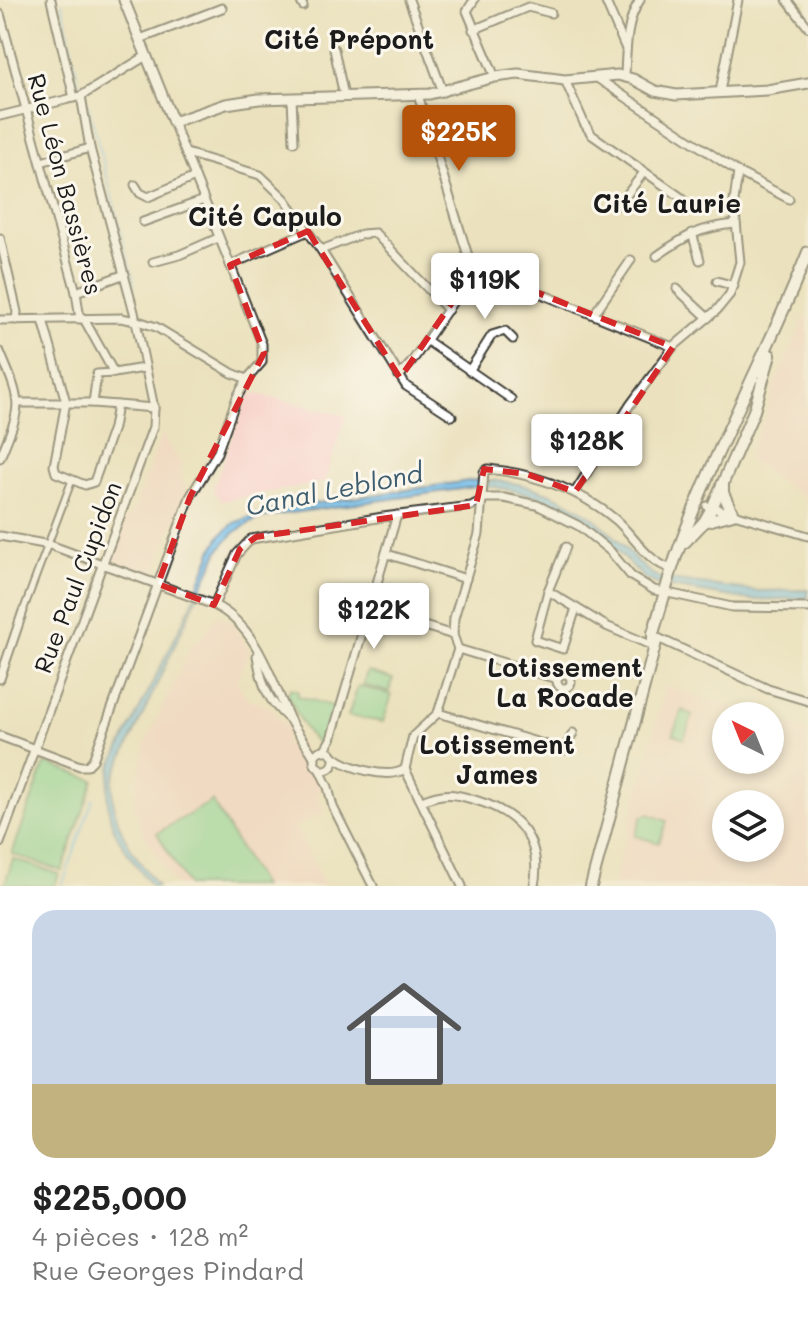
<!DOCTYPE html>
<html lang="fr">
<head>
<meta charset="utf-8">
<style>
  :root { --surface:#fff; --page:#f2f2f2; --text:#222; --muted:#767676; --line:#e0e0e0; --accent:#b45309 }
  body { margin:0; font-family:Mali,sans-serif; background:var(--page); color:var(--text); height:100vh; display:flex; flex-direction:column; font-size:30px; white-space:nowrap }
  * { box-sizing:border-box; margin:0 }
  p { font-size:26px; color:var(--muted) }
  .icon { flex:none; width:44px; height:44px; fill:none; stroke:currentColor; stroke-width:2; stroke-linecap:round; stroke-linejoin:round }
  .map { position:relative; height:886px; overflow:hidden }
  .details { display:flex; flex-direction:column; background:var(--surface); flex:1 }
  .details>* { flex:none }
  .needle { width:52px; rotate:317deg }
  .buttons { position:absolute; left:712px; top:702px; display:grid; gap:16px }
  .buttons a { display:grid; place-items:center; width:72px; height:72px; border-radius:50%; background:var(--surface); box-shadow:0 4px 12px #0003; font-size:40px }
  .price { position:absolute; translate:-50% -68px; padding:0 18px; border-radius:8px; background:#fff; color:#222; font-size:26px; line-height:52px; filter:drop-shadow(0 2px 4px #0008) }
  .price::after { content:''; position:absolute; left:50%; top:48px; width:24px; height:18px; margin-left:-12px; background:inherit; clip-path:polygon(0 0,100% 0,50% 100%) }
  .price.active { background:var(--accent); color:#fff }
  ul { padding:0; list-style:none }
  li { display:grid; align-content:center; gap:16px; height:424px; padding:0 32px }
  li+li { border-top:2px solid var(--line) }
  li span { display:grid; place-items:center; height:248px; border-radius:24px; color:#555 }
  li>.icon { margin-inline-start:auto }
  span .icon { width:144px; height:144px; fill:#fffc; stroke-width:1 }
  li b { font-size:34px }
  .map>svg:first-child { display:block }
  .built { fill:#f7d1c8; fill-rule:evenodd }
  .green { fill:#80d496; stroke:#4e7859; stroke-width:2 }
  .water { fill:#72beec; stroke:#476d84; stroke-width:2 }
  .lines { fill:none; stroke-linecap:round; stroke-linejoin:round }
  .stream { stroke:#72beec; stroke-width:2 }
  .pedestrian-casing { stroke:#3b3a34; stroke-width:9 }
  .minor-casing { stroke:#3b3a34; stroke-width:11 }
  .tertiary-casing { stroke:#3b3a34; stroke-width:13 }
  .secondary-casing { stroke:#3b3a34; stroke-width:14 }
  .pedestrian { stroke:#fff; stroke-width:5 }
  .minor { stroke:#fff; stroke-width:7 }
  .tertiary { stroke:#fff; stroke-width:9 }
  .secondary { stroke:#fff; stroke-width:10 }
  .marked { fill:none; stroke:#d62828; stroke-width:6; stroke-dasharray:16 10; stroke-linejoin:round }
  .labels { text-anchor:middle; dominant-baseline:central; stroke-width:6; stroke-linejoin:round; paint-order:stroke }
  .street-label { font-size:24px; fill:#1c1c1c; stroke:#fbf7ec }
  .neighbourhood-label { font-size:26px; font-weight:bold; fill:#1c1c1c; stroke:#fbf7ec }
  .water-label { font-size:26px; font-style:italic; fill:#3e5d6f; stroke:#fbf7ec }
</style>
</head>
<body>
<div class="map">
<svg width="808" height="886" viewBox="0 0 808 886">
  <rect width="100%" height="100%" fill="#fbf7ec"/>
  <filter id="ink" filterUnits="userSpaceOnUse"><feTurbulence type="fractalNoise" baseFrequency=".0125" numOctaves="2"/><feDisplacementMap in="SourceGraphic" scale="16" xChannelSelector="R" yChannelSelector="G"/><feConvolveMatrix kernelMatrix="1 2 1 2 8 2 1 2 1" color-interpolation-filters="sRGB"/></filter>
  <filter id="wash" filterUnits="userSpaceOnUse"><feTurbulence type="fractalNoise" baseFrequency=".006" numOctaves="4" result="noise"/><feDisplacementMap in="SourceGraphic" scale="32" xChannelSelector="R" yChannelSelector="G"/><feGaussianBlur stdDeviation="1.8" result="paint"/><feColorMatrix in="noise" values="0 0 0 0 0 0 0 0 0 0 0 0 0 0 0 0 0 1.4 0 .05"/><feComposite in="paint" operator="in"/></filter>
  <g filter="url(#wash)">
    <rect width="100%" height="100%" fill="#ebe1be"/>
    <!-- built -->
    <g class="built">
      <path d="M 808,312 L 808,500 L 747,459 L 765,417 L 775,384 Z"/>
      <path d="M 249,392 L 346,416 L 324,482 L 221,501 L 213,489 Z"/>
      <path d="M 162,434 L 182,465 L 179,470 L 183,485 L 187,487 L 154,574 L 150,576 L 115,563 L 112,557 L 126,518 L 133,513 Z"/>
      <path d="M 217,615 L 233,623 L 251,654 L 247,655 L 237,680 L 246,698 L 272,708 L 279,720 L 291,727 L 284,745 L 297,739 L 322,791 L 317,793 L 325,812 L 295,827 L 325,886 L 176,886 L 141,829 L 134,804 L 145,745 L 193,642 L 200,641 Z"/>
      <path d="M 666,686 L 762,716 L 726,716 L 726,760 L 770,760 L 770,719 L 808,731 L 808,886 L 613,886 ZM 726,804 L 770,804 L 770,848 L 726,848 Z"/>
    </g>
    <!-- green -->
    <g class="green">
      <path d="M 367,671 L 393,679 L 389,692 L 363,685 Z"/>
      <path d="M 358,686 L 392,695 L 383,722 L 348,716 Z"/>
      <path d="M 291,688 L 298,691 L 298,696 L 335,707 L 325,743 L 320,745 C 302,732 299,713 287,695 Z"/>
      <path d="M 682,710 L 693,715 L 684,739 L 673,734 Z"/>
      <path d="M 45,763 L 94,780 L 62,871 L 12,854 Z"/>
      <path d="M 212,801 L 262,886 L 188,886 L 157,833 Z"/>
      <path d="M 649,814 L 667,821 L 659,843 L 635,836 L 642,816 Z"/>
      <path d="M 13,859 L 59,874 L 55,886 L 4,886 Z"/>
    </g>
    <!-- water -->
    <path class="water" d="M 476,480 C 527,479 580,500 616,538 C 631,553 641,570 662,579 L 756,591 L 808,590 L 808,598 L 751,600 L 659,585 L 644,578 L 592,526 L 565,509 L 537,496 L 496,487 L 474,487 L 263,517 C 242,526 230,533 218,552 L 113,779 C 109,824 132,851 157,886 L 151,886 C 120,841 98,823 112,765 L 191,605 L 213,549 L 221,535 L 234,523 L 271,510 Z"/>
    <g class="lines">
      <!-- stream -->
      <g class="stream">
        <path d="M 62,3 L 79,84"/>
        <path d="M 88,104 L 135,286"/>
        <path d="M 62,886 L 93,799"/>
      </g>
    </g>
  </g>
  <g filter="url(#ink)">
    <g class="lines">
      <!-- pedestrian casing -->
      <g class="pedestrian-casing">
        <path id="pedestrian" d="M 23,611 L 72,480"/>
      </g>
      <!-- minor casing -->
      <g class="minor-casing">
        <g id="minor">
          <path d="M 51,0 L 74,98"/>
          <path d="M 300,0 L 303,6"/>
          <path d="M 409,0 L 443,92"/>
          <path d="M 474,0 L 467,11 L 495,77"/>
          <path d="M 605,0 L 626,49"/>
          <path d="M 787,0 L 808,27"/>
          <path d="M 0,14 L 76,292 L 80,319"/>
          <path d="M 473,30 L 528,7 L 551,13"/>
          <path d="M 140,39 L 222,8"/>
          <path d="M 334,49 L 344,96"/>
          <path d="M 625,76 C 626,52 626,20 640,0"/>
          <path d="M 597,78 L 738,172 L 789,199"/>
          <path d="M 565,80 L 584,123 L 592,135 L 682,198"/>
          <path d="M 720,91 L 738,0"/>
          <path d="M 418,95 L 469,259 L 475,267 L 673,347"/>
          <path d="M 292,98 L 294,142"/>
          <path d="M 0,116 L 81,96 L 146,56"/>
          <path d="M 186,153 L 260,175 L 285,199 L 321,250 L 406,386 L 452,416"/>
          <path d="M 41,162 L 90,148"/>
          <path d="M 135,185 L 140,193 L 148,197 L 195,177"/>
          <path d="M 619,205 L 644,172"/>
          <path d="M 143,222 L 204,200"/>
          <path d="M 692,233 L 700,260"/>
          <path d="M 0,238 L 17,312 L 16,320"/>
          <path d="M 321,250 L 362,234 L 375,233 L 448,310"/>
          <path d="M 657,256 C 685,236 701,227 736,224"/>
          <path d="M 153,262 L 179,255 L 218,238"/>
          <path d="M 230,265 L 308,231"/>
          <path d="M 717,281 L 734,286"/>
          <path d="M 677,289 L 708,318"/>
          <path d="M 76,292 L 125,274"/>
          <path d="M 594,314 L 631,260"/>
          <path d="M 84,319 L 114,373 L 144,368"/>
          <path d="M 0,320 L 121,318 L 141,322 L 156,327 L 232,373 L 247,379"/>
          <path d="M 43,320 L 66,402 L 54,466 L 56,473 L 85,485 L 94,482 L 113,428 L 117,405"/>
          <path d="M 426,340 L 511,399"/>
          <path d="M 0,352 C 23,406 22,404 0,458"/>
          <path d="M 469,371 L 492,335 L 505,331 L 513,339"/>
          <path d="M 399,376 L 411,363 L 476,268"/>
          <path d="M 19,403 L 93,403 L 154,408"/>
          <path d="M 93,403 L 97,374 L 114,373"/>
          <path d="M 575,492 L 630,405 L 673,347 L 717,310 L 730,294 L 740,262 L 734,202 L 738,172"/>
          <path d="M 707,506 L 808,536"/>
          <path d="M 0,536 L 50,545 L 214,605 C 257,626 272,681 291,722 C 298,735 308,745 315,759"/>
          <path d="M 566,547 L 548,591 L 535,640 L 563,649 L 576,608"/>
          <path d="M 387,554 L 466,579"/>
          <path d="M 548,591 L 606,626 L 653,646"/>
          <path d="M 214,605 L 237,554 L 251,539 L 383,517 L 471,506 L 486,498 L 504,498 L 537,505 L 579,526 L 610,551 L 631,576 L 654,590 L 732,607 L 808,608"/>
          <path d="M 370,609 L 453,635"/>
          <path d="M 658,638 L 768,689 L 808,701"/>
          <path d="M 458,649 L 557,679"/>
          <path d="M 257,656 C 262,685 267,701 290,720"/>
          <circle cx="564" cy="681" r="7"/>
          <path d="M 0,679 L 23,611"/>
          <path d="M 438,713 L 458,649 L 453,635 L 454,618 L 479,534 L 484,472 L 488,469 C 536,474 579,489 616,520 C 634,536 648,563 672,569"/>
          <path d="M 438,713 L 564,750 L 573,733"/>
          <path d="M 0,736 L 80,766 L 87,766 L 93,760 L 190,497 L 217,453 L 237,397 L 247,379 L 262,362 L 262,344 L 173,122"/>
          <circle cx="324" cy="760" r="10"/>
          <path d="M 324,751 L 331,739 L 397,515"/>
          <path d="M 333,756 C 348,768 388,780 405,769"/>
          <path d="M 319,768 L 328,787 L 333,807 L 373,886"/>
          <path d="M 405,769 L 462,886"/>
          <path d="M 405,769 L 413,736 L 438,713"/>
          <path d="M 422,801 C 442,792 454,793 475,800 C 517,812 543,839 534,886"/>
          <path d="M 0,843 L 153,427 L 154,408 L 134,312 L 90,148 L 81,96"/>
        </g>
      </g>
      <!-- tertiary casing -->
      <g class="tertiary-casing">
        <path id="tertiary" d="M 124,0 L 173,122 L 226,104 L 259,99 L 430,94 L 495,77 L 518,74 L 565,80 L 618,75 L 633,79 L 655,91 L 676,95 L 767,90 L 808,83"/>
      </g>
      <!-- secondary casing -->
      <g class="secondary-casing">
        <g id="secondary">
          <path d="M 704,522 L 733,514 L 723,493 L 723,484"/>
          <path d="M 685,542 L 704,522 L 712,508 L 754,411 L 770,355"/>
          <path d="M 653,646 L 653,633 C 662,606 668,577 678,551 C 715,448 768,353 808,252"/>
          <path d="M 591,886 L 656,642"/>
        </g>
      </g>
      <!-- pedestrian -->
      <use href="#pedestrian" class="pedestrian"/>
      <!-- minor -->
      <use href="#minor" class="minor"/>
      <!-- tertiary -->
      <use href="#tertiary" class="tertiary"/>
      <!-- secondary -->
      <use href="#secondary" class="secondary"/>
    </g>
  </g>
  <!-- marked area -->
  <path d="M0 0H808V886H0ZM 308,231 L 400,378 L 476,268 L 673,347 L 575,492 L 527,474 L 484,469 L 476,505 L 256,537 L 240,549 L 214,605 L 158,584 L 190,497 L 264,353 L 230,265 Z" fill="#ebe1be" fill-opacity=".55" fill-rule="evenodd"/>
  <path class="marked" d="M 308,231 L 400,378 L 476,268 L 673,347 L 575,492 L 527,474 L 484,469 L 476,505 L 256,537 L 240,549 L 214,605 L 158,584 L 190,497 L 264,353 L 230,265 Z"/>
  <g class="labels">
    <!-- street labels -->
    <g class="street-label">
      <text transform="translate(66 184) rotate(75)">Rue Léon Bassières</text>
      <text transform="translate(77 577) rotate(-69)">Rue Paul Cupidon</text>
    </g>
    <!-- neighbourhood labels -->
    <g class="neighbourhood-label">
      <text x="349" y="39">Cité Prépont</text>
      <text x="667" y="203">Cité Laurie</text>
      <text x="265" y="216">Cité Capulo</text>
      <text x="565" y="667">Lotissement<tspan x="565" dy="30">La Rocade</tspan></text>
      <text x="497" y="744">Lotissement<tspan x="497" dy="30">James</tspan></text>
    </g>
    <!-- water labels -->
    <g class="water-label">
      <text transform="translate(334 489) rotate(-11)">Canal Leblond</text>
    </g>
  </g>
</svg>
<div class="buttons">
<a><svg class="needle" viewBox="-14 -14 28 28"><path d="M0-13l5 13h-10z" fill="#e53935"/><path d="M0 13l5-13h-10z" fill="#767676"/></svg></a>
<a><svg class="icon" aria-label="layers" viewBox="0 0 24 24"><path d="M12 4l9 5-9 5-9-5zM3 14l9 5 9-5"/></svg></a>
</div>
<b class="price active" style="left:459px;top:173px">$225K</b>
<b class="price" style="left:485px;top:321px">$119K</b>
<b class="price" style="left:587px;top:482px">$128K</b>
<b class="price" style="left:374px;top:651px">$122K</b>
</div>
<section class="details">
<ul>
<li><span style="background:linear-gradient(#c9d6e8 70%,#c2b280 0)"><svg class="icon" aria-label="home" viewBox="0 0 24 24"><path d="M3 11l9-7 9 7M6 9v11h12V9"/></svg></span><div><b>$225,000</b><p>4 pièces · 128 m²</p><p>Rue Georges Pindard</p></div></li>
</ul>
</section>
</body>
</html>
